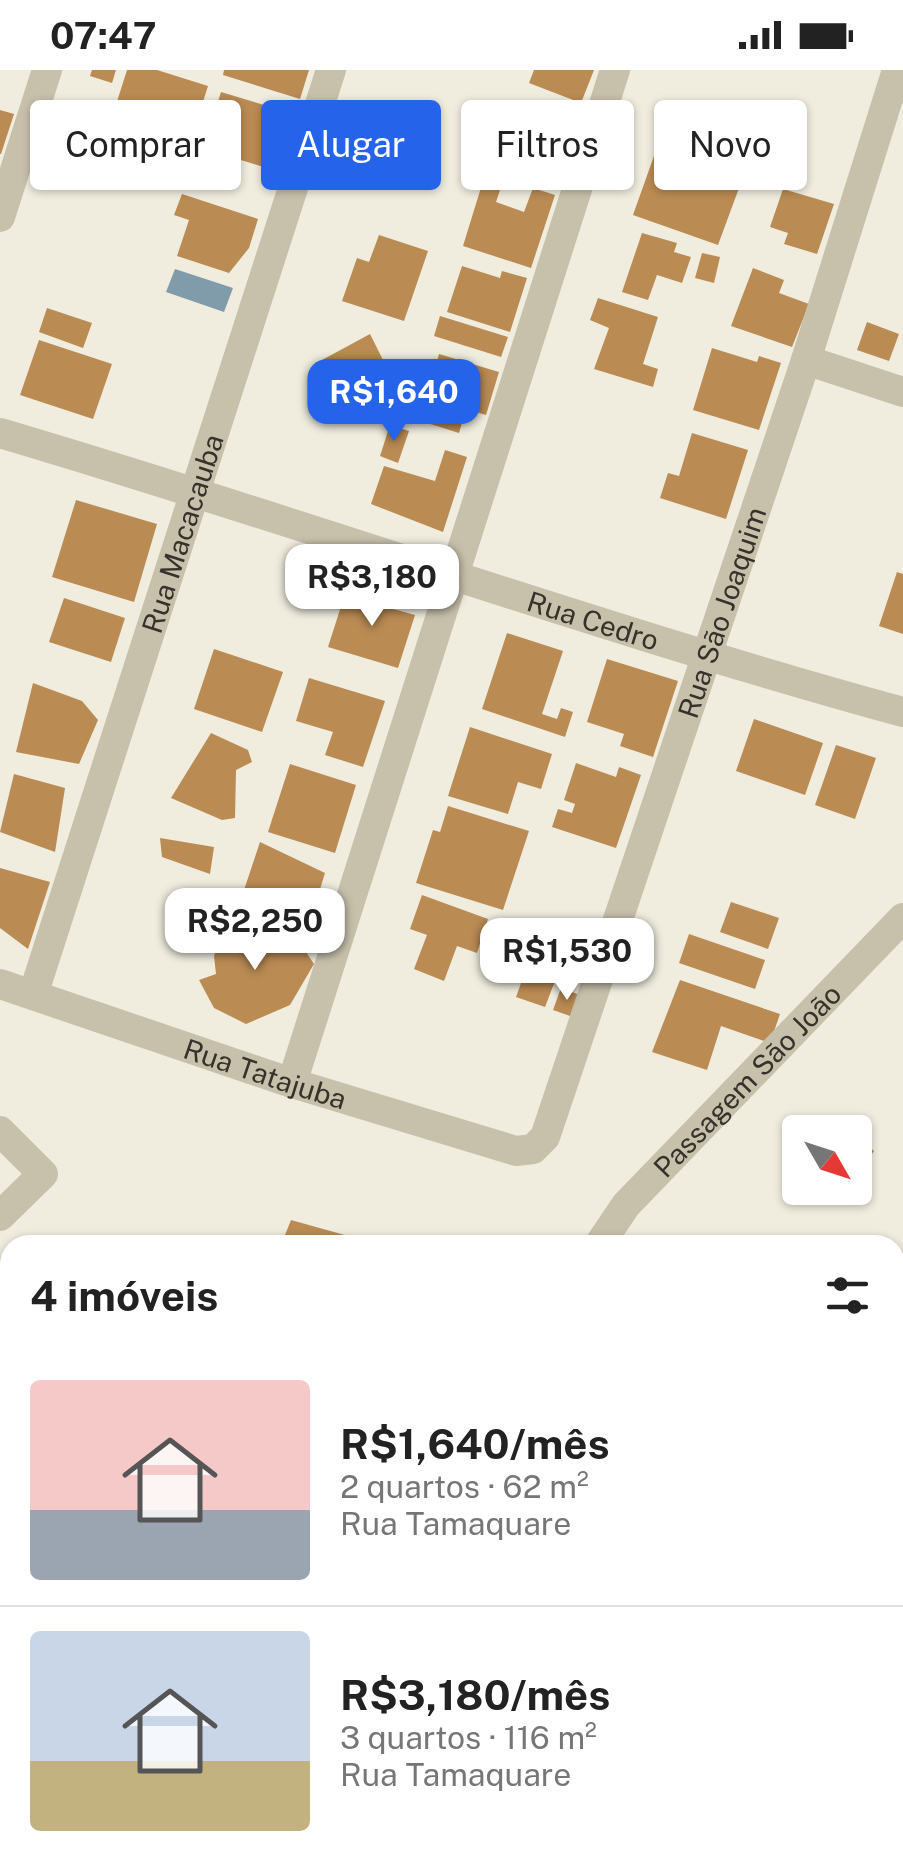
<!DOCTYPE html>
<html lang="pt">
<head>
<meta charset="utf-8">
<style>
  :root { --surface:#fff; --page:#f2f2f2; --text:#222; --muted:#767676; --line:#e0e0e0; --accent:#2563eb }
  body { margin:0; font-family:"Public Sans",sans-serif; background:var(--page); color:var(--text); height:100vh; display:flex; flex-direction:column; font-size:38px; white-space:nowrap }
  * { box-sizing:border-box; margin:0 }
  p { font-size:32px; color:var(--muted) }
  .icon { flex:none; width:55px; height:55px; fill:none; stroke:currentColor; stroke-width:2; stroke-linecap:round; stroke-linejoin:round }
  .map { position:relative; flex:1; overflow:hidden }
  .side { position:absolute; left:0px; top:1165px; width:905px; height:640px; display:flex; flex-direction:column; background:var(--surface); border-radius:30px 30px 0 0; box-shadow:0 2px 8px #0004 }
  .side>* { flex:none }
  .banner { position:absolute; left:30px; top:30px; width:845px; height:90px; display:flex; gap:20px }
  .needle { width:65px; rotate:129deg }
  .controls { position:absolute; left:782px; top:1045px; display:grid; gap:20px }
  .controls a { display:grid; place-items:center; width:90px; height:90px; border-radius:10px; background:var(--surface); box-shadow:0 2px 8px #0004; font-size:50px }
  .price { position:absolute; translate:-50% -85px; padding:0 22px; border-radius:20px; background:#fff; color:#222; font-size:32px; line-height:65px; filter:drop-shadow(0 2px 5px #0008) }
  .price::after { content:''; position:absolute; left:50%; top:60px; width:30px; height:22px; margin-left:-15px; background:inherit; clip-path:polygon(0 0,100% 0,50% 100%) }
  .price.on { background:var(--accent); color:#fff }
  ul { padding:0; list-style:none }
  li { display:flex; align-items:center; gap:30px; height:250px; padding:0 30px }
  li+li { border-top:2px solid var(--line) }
  li span { display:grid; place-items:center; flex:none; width:280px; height:200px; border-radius:10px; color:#555 }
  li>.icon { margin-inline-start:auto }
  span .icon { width:120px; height:120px; fill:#fffc; stroke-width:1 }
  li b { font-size:42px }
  h2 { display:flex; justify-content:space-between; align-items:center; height:120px; padding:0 30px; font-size:42px }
  .chip { padding:0 35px; border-radius:10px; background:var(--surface); box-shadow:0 2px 8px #0004; font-size:35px; line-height:90px }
  .chip.on { background:var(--accent); color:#fff }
  .status { display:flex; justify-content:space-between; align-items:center; height:70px; padding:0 50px; background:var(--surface); direction:ltr }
  .status svg { height:28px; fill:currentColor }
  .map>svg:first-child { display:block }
  .water { fill:#809caa }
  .building { fill:#ba8b53 }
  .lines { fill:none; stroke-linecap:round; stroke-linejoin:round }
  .minor { stroke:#c7c1ac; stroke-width:30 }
  .labels { text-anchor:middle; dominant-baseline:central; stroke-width:8; stroke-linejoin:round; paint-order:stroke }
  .street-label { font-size:28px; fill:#36312a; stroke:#f8f6eb }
</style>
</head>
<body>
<div class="status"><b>07:47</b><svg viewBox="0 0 49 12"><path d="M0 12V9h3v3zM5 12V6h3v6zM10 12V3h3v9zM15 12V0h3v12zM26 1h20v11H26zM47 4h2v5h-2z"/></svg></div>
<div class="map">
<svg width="903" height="1805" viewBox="0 0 903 1805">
  <rect width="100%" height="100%" fill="#f0eddf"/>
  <!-- water -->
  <path class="water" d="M 175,199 L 233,218 L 224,242 L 166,222 Z"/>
  <!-- building -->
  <g class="building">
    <path d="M 92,0 L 116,0 L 112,13 L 90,6 Z"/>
    <path d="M 127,0 L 157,0 L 208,16 L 195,57 L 182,52 L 179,60 L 166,56 L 133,71 L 107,63 Z"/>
    <path d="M 224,0 L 309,0 L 300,29 L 223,5 Z"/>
    <path d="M 534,0 L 594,0 L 581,33 L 529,13 Z"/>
    <path d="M 221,22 L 291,43 L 273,100 L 203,78 Z"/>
    <path d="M 0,40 L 14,44 L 1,84 L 0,84 Z"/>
    <path d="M 660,69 L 746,99 L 718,175 L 633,145 Z"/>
    <path d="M 483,111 L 501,117 L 496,132 L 524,142 L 533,118 L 555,125 L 531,198 L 463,176 Z"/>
    <path d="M 783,119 L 834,134 L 817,184 L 784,174 L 788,163 L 770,157 Z"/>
    <path d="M 182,124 L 258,149 L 249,178 L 229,203 L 177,186 L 189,150 L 174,145 Z"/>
    <path d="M 642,163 L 677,173 L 674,182 L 691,187 L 682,213 L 657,205 L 648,230 L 622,222 Z"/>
    <path d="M 379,165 L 428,181 L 404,251 L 342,231 L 357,188 L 369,192 Z"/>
    <path d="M 702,183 L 720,187 L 714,213 L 695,208 Z"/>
    <path d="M 462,196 L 500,208 L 502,201 L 527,208 L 510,262 L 447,242 Z"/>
    <path d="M 753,198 L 784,210 L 779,223 L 809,234 L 792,277 L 731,256 Z"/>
    <path d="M 598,228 L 658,247 L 643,294 L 658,299 L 653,317 L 594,299 L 609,258 L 590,250 Z"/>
    <path d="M 47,238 L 92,253 L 83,278 L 39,262 Z"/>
    <path d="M 440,246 L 508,267 L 501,287 L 434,266 Z"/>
    <path d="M 867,252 L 899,264 L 889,291 L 857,280 Z"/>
    <path d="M 370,264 L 383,290 L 372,296 L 379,309 L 358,320 L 351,308 L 336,316 L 322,290 Z"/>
    <path d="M 39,270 L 112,294 L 93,349 L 20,325 Z"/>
    <path d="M 712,278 L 757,292 L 759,286 L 781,293 L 759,360 L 693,340 Z"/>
    <path d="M 439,284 L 499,302 L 486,345 L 466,339 L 459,363 L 421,351 Z"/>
    <path d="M 403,320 L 417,325 L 409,352 L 394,347 Z"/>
    <path d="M 390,355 L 409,361 L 398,393 L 380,386 Z"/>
    <path d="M 692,363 L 748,380 L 726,449 L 660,428 L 668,403 L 679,406 Z"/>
    <path d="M 445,380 L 467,387 L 443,462 L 371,434 L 384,396 L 435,411 Z"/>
    <path d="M 76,430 L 157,454 L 134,532 L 52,507 Z"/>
    <path d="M 897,502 L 903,504 L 903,564 L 879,556 Z"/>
    <path d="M 367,521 L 396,531 L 393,539 L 415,545 L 398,598 L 328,577 L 345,524 L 364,530 Z"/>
    <path d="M 64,528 L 125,548 L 111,592 L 49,572 Z"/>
    <path d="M 507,563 L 563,581 L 542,644 L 557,649 L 561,638 L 573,642 L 565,667 L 482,639 Z"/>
    <path d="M 214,579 L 283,602 L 262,662 L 194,639 Z"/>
    <path d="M 607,589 L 678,611 L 653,687 L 620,676 L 624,664 L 587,652 Z"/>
    <path d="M 309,608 L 385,631 L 363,697 L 325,685 L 333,662 L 296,651 Z"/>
    <path d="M 33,613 L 82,631 L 98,650 L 79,694 L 16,682 Z"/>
    <path d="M 754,649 L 823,673 L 805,725 L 736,701 Z"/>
    <path d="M 470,657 L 552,684 L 541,719 L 518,712 L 508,744 L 448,726 Z"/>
    <path d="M 211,663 L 248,680 L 252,692 L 236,700 L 235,748 L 222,750 L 171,728 Z"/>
    <path d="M 836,675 L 876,688 L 855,749 L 815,735 Z"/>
    <path d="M 576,693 L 616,707 L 619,697 L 641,705 L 616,778 L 552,757 L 558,739 L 572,743 L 575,734 L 564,730 Z"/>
    <path d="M 290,694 L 356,715 L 335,783 L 268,762 Z"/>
    <path d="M 14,704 L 65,718 L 55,782 L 0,762 Z"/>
    <path d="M 448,736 L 529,761 L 503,840 L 416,813 L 433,760 L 440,762 Z"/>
    <path d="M 160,768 L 214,777 L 210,804 L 162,787 Z"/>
    <path d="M 260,772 L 325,803 L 308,858 L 238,838 Z"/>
    <path d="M 0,798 L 50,812 L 28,879 L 0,858 Z"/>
    <path d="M 422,825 L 488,849 L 477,883 L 457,876 L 444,911 L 414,899 L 427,865 L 410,859 Z"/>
    <path d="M 731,832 L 779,848 L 768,879 L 720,862 Z"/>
    <path d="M 227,849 L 304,879 L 314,894 L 290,935 L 246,954 L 214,938 L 199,910 L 216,904 L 214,886 Z"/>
    <path d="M 522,860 L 568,875 L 571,866 L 592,873 L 580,906 L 560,898 L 545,937 L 516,927 L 529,891 L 513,885 Z"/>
    <path d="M 689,864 L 765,890 L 755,919 L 679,893 Z"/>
    <path d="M 680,910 L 780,944 L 770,973 L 721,956 L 707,1000 L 652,982 Z"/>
    <path d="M 561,918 L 580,925 L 573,947 L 553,940 Z"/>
    <path d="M 855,1067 L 874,1081 L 855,1108 Z"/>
    <path d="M 291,1150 L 377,1174 L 377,1175 L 281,1175 Z"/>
  </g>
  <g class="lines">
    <!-- minor -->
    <g class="minor">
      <path d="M 0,147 L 47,0"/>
      <path d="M 806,290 L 903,322"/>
      <path id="s1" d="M 0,363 C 302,452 599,559 903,642"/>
      <path id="s2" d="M 0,914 L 292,1013 L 516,1081 L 533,1079 L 545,1067 L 806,290 L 897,0"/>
      <path id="s3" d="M 33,925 L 331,0"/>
      <path d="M 292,1013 L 615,0"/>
      <path d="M 0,1061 L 43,1104 L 0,1146"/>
      <path id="s4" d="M 599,1175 L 626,1135 L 903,848"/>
      <path d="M 0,1676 L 10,1627"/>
      <path d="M 405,1805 L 408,1795"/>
    </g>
  </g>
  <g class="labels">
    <!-- street labels -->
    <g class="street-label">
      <text stroke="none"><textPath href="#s3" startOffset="485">Rua Macacauba</textPath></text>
      <text stroke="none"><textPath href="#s2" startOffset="1130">Rua São Joaquim</textPath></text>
      <text stroke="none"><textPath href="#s1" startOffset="622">Rua Cedro</textPath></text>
      <text stroke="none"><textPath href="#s2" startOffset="280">Rua Tatajuba</textPath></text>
      <text stroke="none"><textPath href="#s4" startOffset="222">Passagem São João</textPath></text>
    </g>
  </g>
</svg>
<div class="controls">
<a><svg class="needle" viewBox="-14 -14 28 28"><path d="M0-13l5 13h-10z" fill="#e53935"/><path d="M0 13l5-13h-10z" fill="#767676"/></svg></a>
</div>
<b class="price on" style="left:394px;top:374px">R$1,640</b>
<b class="price" style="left:372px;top:559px">R$3,180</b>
<b class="price" style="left:255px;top:903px">R$2,250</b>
<b class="price" style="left:567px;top:933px">R$1,530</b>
<div class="banner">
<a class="chip">Comprar</a>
<a class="chip on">Alugar</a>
<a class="chip">Filtros</a>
<a class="chip">Novo</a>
</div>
<section class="side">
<h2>4 imóveis<svg class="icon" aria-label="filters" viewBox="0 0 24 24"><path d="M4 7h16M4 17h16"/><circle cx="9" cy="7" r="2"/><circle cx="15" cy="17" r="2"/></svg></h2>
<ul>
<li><span style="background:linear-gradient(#f6c9c9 65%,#9aa5b1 0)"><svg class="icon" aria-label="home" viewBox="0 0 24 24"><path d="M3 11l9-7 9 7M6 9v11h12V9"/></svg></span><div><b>R$1,640/mês</b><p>2 quartos · 62 m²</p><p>Rua Tamaquare</p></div></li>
<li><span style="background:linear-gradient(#c9d6e8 65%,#c2b280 0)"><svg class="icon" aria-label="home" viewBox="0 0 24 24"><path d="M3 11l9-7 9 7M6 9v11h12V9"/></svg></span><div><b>R$3,180/mês</b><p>3 quartos · 116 m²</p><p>Rua Tamaquare</p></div></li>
</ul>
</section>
</div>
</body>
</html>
